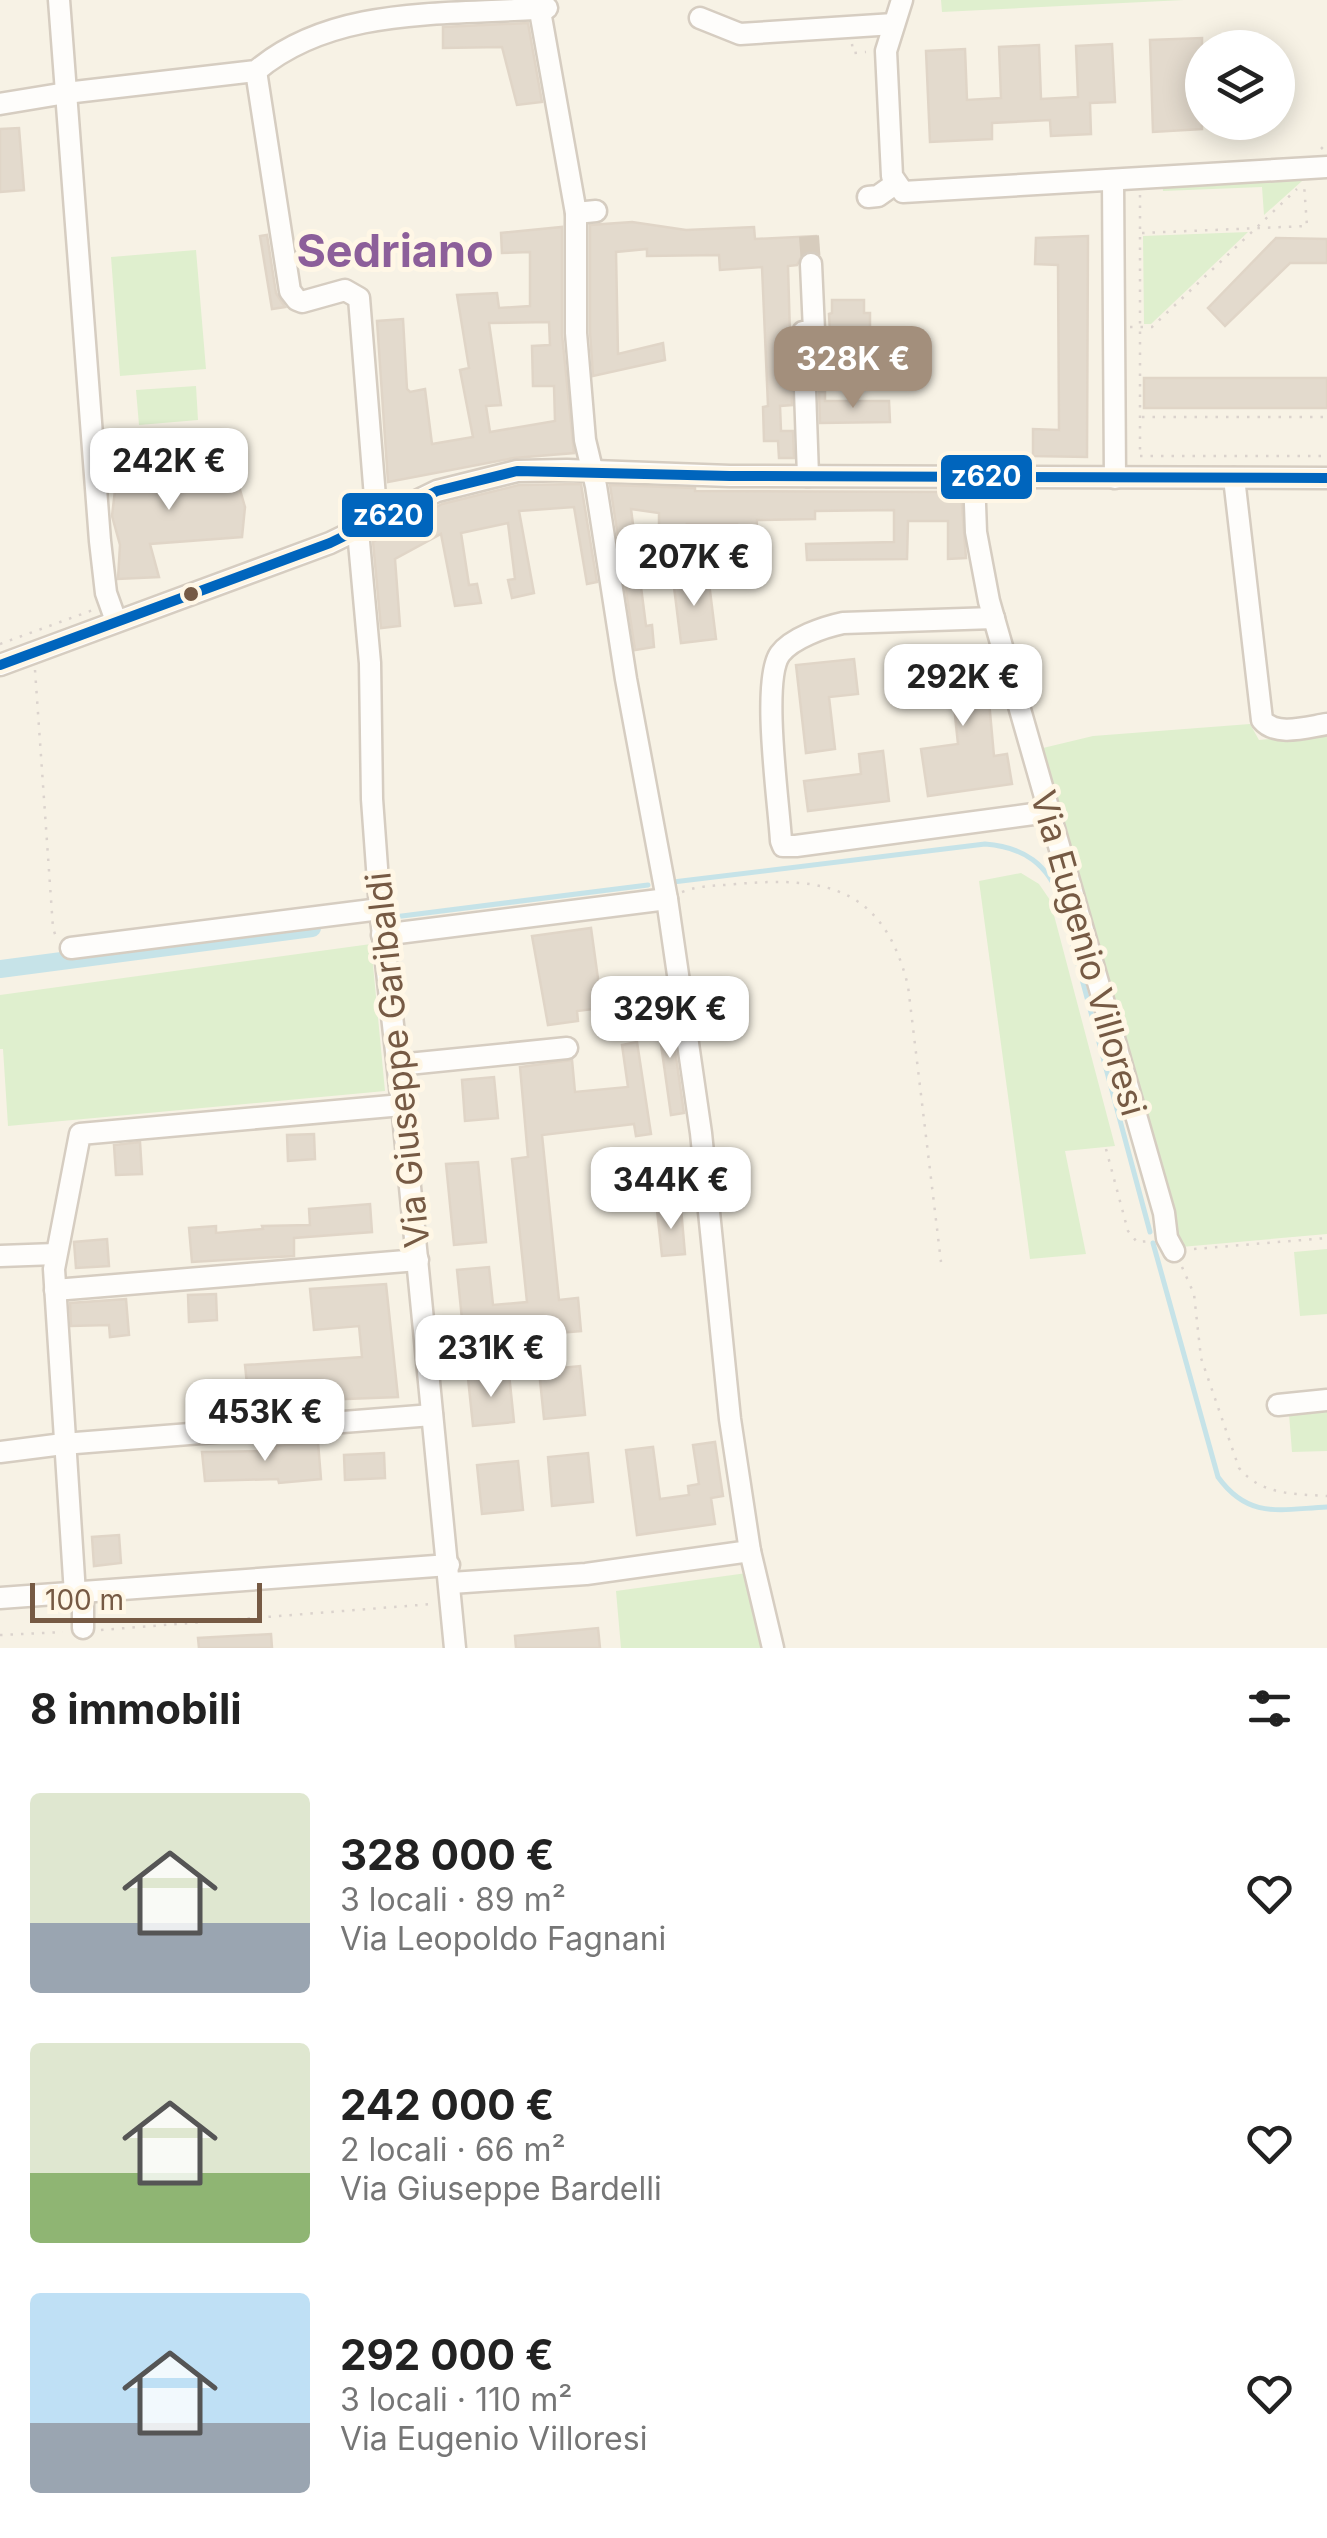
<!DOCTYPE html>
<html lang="it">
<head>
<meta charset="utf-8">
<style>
  :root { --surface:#fff; --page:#f2f2f2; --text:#222; --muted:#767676; --accent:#a38f7c }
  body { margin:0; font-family:Inter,sans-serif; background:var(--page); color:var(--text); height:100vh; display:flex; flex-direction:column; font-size:38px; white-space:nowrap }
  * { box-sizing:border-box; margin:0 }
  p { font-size:32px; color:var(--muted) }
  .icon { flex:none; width:55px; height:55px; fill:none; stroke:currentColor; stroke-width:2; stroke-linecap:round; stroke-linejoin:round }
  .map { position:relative; height:1648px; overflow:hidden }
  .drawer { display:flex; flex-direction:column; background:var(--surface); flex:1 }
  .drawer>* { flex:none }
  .fabs { position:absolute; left:1185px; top:30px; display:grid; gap:20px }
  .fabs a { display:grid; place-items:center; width:110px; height:110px; border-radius:50%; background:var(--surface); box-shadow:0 5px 25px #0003; font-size:50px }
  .scale { position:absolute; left:30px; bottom:25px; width:232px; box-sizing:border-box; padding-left:10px; border:5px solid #765a44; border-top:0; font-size:28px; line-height:35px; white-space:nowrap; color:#765a44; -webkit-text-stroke:8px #fff7e6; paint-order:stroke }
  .price { position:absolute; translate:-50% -85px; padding:0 22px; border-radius:20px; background:#fff; color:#222; font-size:32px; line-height:65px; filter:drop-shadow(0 2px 5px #0008) }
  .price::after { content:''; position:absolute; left:50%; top:60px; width:30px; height:22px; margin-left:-15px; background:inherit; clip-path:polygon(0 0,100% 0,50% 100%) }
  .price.active { background:var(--accent); color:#fff }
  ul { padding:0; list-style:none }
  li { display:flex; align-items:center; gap:30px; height:250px; padding:0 30px }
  li span { display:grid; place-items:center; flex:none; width:280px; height:200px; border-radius:10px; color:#555 }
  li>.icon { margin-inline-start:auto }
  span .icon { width:120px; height:120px; fill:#fffc; stroke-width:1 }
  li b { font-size:42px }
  h2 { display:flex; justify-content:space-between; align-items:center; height:120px; padding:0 30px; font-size:42px }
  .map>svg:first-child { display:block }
  .green { fill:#dfefce }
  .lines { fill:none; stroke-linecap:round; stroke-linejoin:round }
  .stream { stroke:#c6e3e8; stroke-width:5 }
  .canal { stroke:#c6e3e8; stroke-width:18 }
  .building { fill:#e3dacd; stroke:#e0d5c7; stroke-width:2.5; fill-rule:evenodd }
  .minor-tunnel { stroke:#d7ccbd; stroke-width:20; stroke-dasharray:20 10; stroke-linecap:butt }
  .minor-casing { stroke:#d6cdc1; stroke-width:25 }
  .path { stroke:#dbd3cd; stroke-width:2.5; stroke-dasharray:2.5 8; stroke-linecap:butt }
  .minor { stroke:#fefdfb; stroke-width:20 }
  .bus-1-casing { stroke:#fff7e6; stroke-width:18 }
  .bus-1 { stroke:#0065bd; stroke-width:10 }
  .bus-dot { fill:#765a44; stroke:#fff7e6; stroke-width:4 }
  .labels { text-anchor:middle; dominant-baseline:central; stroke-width:10; stroke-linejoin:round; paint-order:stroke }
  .street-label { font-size:35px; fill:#765a44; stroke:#fff7e6 }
  .district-label { font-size:45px; font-weight:bold; fill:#8c5f9a; stroke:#fff7e6 }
  .line-badge { stroke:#fff7e6; stroke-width:4 }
  .badge-label { font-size:28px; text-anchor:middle; font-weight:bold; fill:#fff }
</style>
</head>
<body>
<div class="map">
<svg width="1327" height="1648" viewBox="0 0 1327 1648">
  <rect width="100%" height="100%" fill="#f7f2e5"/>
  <!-- green -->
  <g class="green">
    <path d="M 941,0 L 1184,0 L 942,12 Z"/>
    <path d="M 1301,172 L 1302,181 L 1264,215 L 1262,187 L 1163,191 L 1162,181 Z"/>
    <path d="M 1248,232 L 1151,324 L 1144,324 L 1143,236 Z"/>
    <path d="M 196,250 L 206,369 L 120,376 L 111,257 Z"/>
    <path d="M 196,386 L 198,420 L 139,425 L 136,390 Z"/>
    <path d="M 1250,724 L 1259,740 L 1327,733 L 1327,1234 L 1181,1247 L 1043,748 L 1093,736 Z"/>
    <path d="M 1021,873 L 1039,884 L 1050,900 L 1115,1146 L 1065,1151 L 1086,1254 L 1030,1259 L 979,881 Z"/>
    <path d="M 371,944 L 385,1091 L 8,1126 L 3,1049 L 0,1049 L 0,995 Z"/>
    <path d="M 1327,1249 L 1327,1314 L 1300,1316 L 1294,1252 Z"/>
    <path d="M 1327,1411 L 1327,1451 L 1292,1452 L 1289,1414 Z"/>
    <path d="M 747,1573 L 765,1648 L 621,1648 L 616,1591 Z"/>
  </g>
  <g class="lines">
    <!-- stream -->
    <g class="stream">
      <path d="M 673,882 L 985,844 C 1024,847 1048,864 1061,901 L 1150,1232"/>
      <path d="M 394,917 L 648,885"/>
      <path d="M 1153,1243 L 1218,1477 C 1249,1520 1281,1509 1327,1507"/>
    </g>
    <!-- canal -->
    <path class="canal" d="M 0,969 L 312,928"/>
  </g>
  <!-- building -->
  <g class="building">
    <path d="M 528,23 L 542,102 L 517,105 L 502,47 L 443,48 L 443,27 Z"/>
    <path d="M 1202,38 L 1202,129 L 1153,132 L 1150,40 Z"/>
    <path d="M 1112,44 L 1115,102 L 1090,103 L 1091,134 L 1051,136 L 1050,120 L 992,123 L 992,139 L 930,142 L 926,51 L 965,49 L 967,100 L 1001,98 L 999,47 L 1039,45 L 1041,99 L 1078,97 L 1076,46 Z"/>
    <path d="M 19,128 L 24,190 L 0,192 L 0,129 Z"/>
    <path d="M 632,222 L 686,230 L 754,227 L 755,239 L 816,236 L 816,252 L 804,252 L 797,265 L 788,266 L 792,405 L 780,406 L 781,431 L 793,431 L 794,458 L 779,458 L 778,441 L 764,441 L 763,407 L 768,406 L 762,267 L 720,270 L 719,255 L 647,256 L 647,249 L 616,252 L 618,354 L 663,343 L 665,360 L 593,376 L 590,332 L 590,225 Z"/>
    <path d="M 562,227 L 562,334 L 574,453 L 514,458 L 388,482 L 377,321 L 403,319 L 407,389 L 410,392 L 425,389 L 432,444 L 473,437 L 460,370 L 469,368 L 457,295 L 497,293 L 499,308 L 530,306 L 530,252 L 502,253 L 501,233 ZM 549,322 L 550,345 L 532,346 L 533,386 L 554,386 L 555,421 L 490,432 L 486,406 L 501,405 L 489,323 Z"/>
    <path d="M 267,235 L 276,293 L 285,307 L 272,309 L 260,236 Z"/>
    <path d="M 1088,236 L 1087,457 L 1033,456 L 1033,429 L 1059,430 L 1058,265 L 1035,264 L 1036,238 Z"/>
    <path d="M 1276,238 L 1327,239 L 1327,263 L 1290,263 L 1225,326 L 1208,308 Z"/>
    <path d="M 832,300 L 864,300 L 864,313 L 870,313 L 870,335 L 877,335 L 877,352 L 831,352 L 829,314 L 832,313 Z"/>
    <rect x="1144" y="378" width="183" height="30"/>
    <path d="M 819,392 L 825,392 L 825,401 L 889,401 L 890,422 L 820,423 Z"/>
    <path d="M 152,459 L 148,480 L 236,476 L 245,507 L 242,537 L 150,544 L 159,577 L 118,579 L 120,545 L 112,516 L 116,482 L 110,461 Z"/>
    <path d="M 581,484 L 597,582 L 587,584 L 574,507 L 519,511 L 534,593 L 512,598 L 508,580 L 515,579 L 508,523 L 461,533 L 469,585 L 477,584 L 481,603 L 455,606 L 441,534 L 395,559 L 400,626 L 381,628 L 373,542 L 442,504 L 519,485 Z"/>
    <path d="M 610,485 L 695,488 L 695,491 L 961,492 L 966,558 L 948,559 L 948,521 L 908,521 L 907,559 L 807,560 L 806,544 L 894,542 L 894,510 L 815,511 L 815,519 L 757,520 L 754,582 L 734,582 L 737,524 L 687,524 L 686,545 L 659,544 L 659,513 L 631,509 L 646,626 L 652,625 L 654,647 L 635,650 Z"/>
    <path d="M 708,575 L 716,639 L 681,643 L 673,579 Z"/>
    <path d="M 974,649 L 977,680 L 987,679 L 994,756 L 1007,754 L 1012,784 L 928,796 L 921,749 L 958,744 L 952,687 L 924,689 L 921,654 Z"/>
    <path d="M 854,659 L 858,694 L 829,697 L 835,749 L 806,753 L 796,665 Z"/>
    <path d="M 883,751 L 889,801 L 808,811 L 804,781 L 861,774 L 859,754 Z"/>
    <path d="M 591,928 L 599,986 L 622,983 L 625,1005 L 577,1011 L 578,1021 L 548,1025 L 532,936 Z"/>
    <path d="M 669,1007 L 684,1113 L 671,1115 L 656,1009 Z"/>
    <path d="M 637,1042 L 651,1134 L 636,1136 L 634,1124 L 542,1135 L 559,1300 L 578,1298 L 581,1331 L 496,1338 L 497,1346 L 465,1349 L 457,1270 L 489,1267 L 493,1305 L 527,1302 L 512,1159 L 528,1157 L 520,1067 L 572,1060 L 575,1092 L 628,1087 L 622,1045 Z"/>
    <path d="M 494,1077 L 498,1118 L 465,1121 L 462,1080 Z"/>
    <path d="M 314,1134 L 315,1159 L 288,1161 L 287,1135 Z"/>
    <path d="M 140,1142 L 142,1174 L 116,1175 L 114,1145 Z"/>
    <path d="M 478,1162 L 486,1242 L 454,1245 L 446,1164 Z"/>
    <path d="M 370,1204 L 372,1232 L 294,1238 L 294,1256 L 192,1262 L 189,1228 L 216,1226 L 216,1233 L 263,1229 L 262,1226 L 310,1225 L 309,1209 Z"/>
    <path d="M 681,1208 L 685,1254 L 662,1256 L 657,1210 Z"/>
    <path d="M 107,1239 L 109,1266 L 76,1268 L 74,1242 Z"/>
    <path d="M 386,1284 L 398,1397 L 239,1403 L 239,1416 L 210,1419 L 208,1391 L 238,1388 L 237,1384 L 247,1384 L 245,1365 L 362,1357 L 359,1326 L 314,1330 L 310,1289 Z"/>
    <path d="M 216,1294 L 217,1320 L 189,1322 L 188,1295 Z"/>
    <path d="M 126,1299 L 129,1335 L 110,1337 L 109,1325 L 71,1326 L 70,1303 Z"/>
    <path d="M 580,1366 L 585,1415 L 544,1419 L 539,1370 Z"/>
    <path d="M 509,1374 L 514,1422 L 473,1426 L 468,1378 Z"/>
    <path d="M 318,1442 L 321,1479 L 279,1483 L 278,1479 L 205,1481 L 202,1452 L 276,1451 L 275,1446 Z"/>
    <path d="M 715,1442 L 723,1496 L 711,1498 L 715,1524 L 637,1535 L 626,1450 L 653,1447 L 660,1499 L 689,1495 L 688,1486 L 699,1484 L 693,1445 Z"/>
    <path d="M 384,1453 L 385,1478 L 345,1480 L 344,1455 Z"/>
    <path d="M 588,1453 L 593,1502 L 552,1506 L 548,1457 Z"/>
    <path d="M 518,1461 L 523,1510 L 482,1514 L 477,1465 Z"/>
    <path d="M 119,1535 L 121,1563 L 94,1566 L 92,1537 Z"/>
    <path d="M 598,1628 L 600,1648 L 516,1648 L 515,1636 Z"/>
    <path d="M 271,1634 L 272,1648 L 199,1648 L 198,1638 Z"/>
  </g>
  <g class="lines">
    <!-- minor-tunnel -->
    <path class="minor-tunnel" d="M 809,236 L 811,264"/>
    <!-- minor casing -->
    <g class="minor-casing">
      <g id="minor">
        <path d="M 59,0 L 100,541 L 106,593 L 116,621"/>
        <path d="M 538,0 L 576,213 L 576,333 L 585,440 L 596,486 L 626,679 L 667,899 L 701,1133 L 730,1419 L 750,1551 L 773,1648"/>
        <path d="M 902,0 L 886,51 L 892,176 L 903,192 L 1327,167"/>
        <path d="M 700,18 L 740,34 L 894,24"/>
        <path d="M 256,71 L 290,291 L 297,300 L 302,302 L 345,290 L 359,298 L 377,522"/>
        <path d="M 0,104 L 66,93 L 256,71 C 335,4 450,16 547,8"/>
        <path d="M 1113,180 L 1115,478"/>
        <path d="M 868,197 L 878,196 L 895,184"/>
        <path d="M 576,213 L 596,211"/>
        <path d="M 814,331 L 820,372"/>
        <path d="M 808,476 L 803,332 L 814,331 L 811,264"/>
        <path d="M 974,477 L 976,532 L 989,601 L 1164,1213 L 1167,1238 L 1174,1251"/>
        <path d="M 1234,478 L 1262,720 C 1276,737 1307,727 1327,724"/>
        <path d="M 358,531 L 370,663 L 372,799 L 380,909 L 402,1105 L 455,1648"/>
        <path d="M 994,618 L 843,623 C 824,627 792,638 780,654 C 761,681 779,804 781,841 L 783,846 L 796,846 L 1048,812"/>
        <path d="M 0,665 L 330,543 L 437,491 L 517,471 L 567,470 L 730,476 L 1327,478"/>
        <path d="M 382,935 L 667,899"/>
        <path d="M 71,948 L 380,909"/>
        <path d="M 398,1065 L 567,1048"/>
        <path d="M 0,1256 L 56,1254"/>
        <path d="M 55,1290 L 418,1260"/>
        <path d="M 1278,1405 L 1327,1400"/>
        <path d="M 0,1452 L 63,1444 L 432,1415"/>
        <path d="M 451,1583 L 586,1574 L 750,1551"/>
        <path d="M 83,1593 L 83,1628"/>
        <path d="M 75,1594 L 54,1269 L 80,1134 L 402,1105"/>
        <path d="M 0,1598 L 449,1565"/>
      </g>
    </g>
    <!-- path -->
    <g class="path">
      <path d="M 852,44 L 853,53 L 866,52"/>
      <path d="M 1321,149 L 1327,143"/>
      <path d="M 1140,195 L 1140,457"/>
      <path d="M 1142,233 L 1307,226 L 1304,184"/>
      <path d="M 1130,327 L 1152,327 L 1297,189"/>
      <path d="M 1142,417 L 1327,417"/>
      <path d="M 1140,456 L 1327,456"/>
      <path d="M 0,644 L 93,610"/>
      <path d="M 35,670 L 53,928 L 57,940"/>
      <path d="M 682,892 C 700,885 717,886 736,884 C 827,876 884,888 908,986 L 941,1262"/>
      <path d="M 1106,1149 L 1128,1231 L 1137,1242 L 1151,1241"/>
      <path d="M 1194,1249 L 1327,1238"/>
      <path d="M 1182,1267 L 1194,1294 L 1201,1358 L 1239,1468 C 1261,1495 1294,1494 1327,1496"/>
      <path d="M 101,1630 L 432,1604"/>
      <path d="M 0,1635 L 63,1632"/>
    </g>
    <!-- minor -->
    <use href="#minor" class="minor"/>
    <!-- bus-1 casing -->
    <g class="bus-1-casing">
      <path id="bus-1" d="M 0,665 L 330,543 L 437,491 L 517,471 L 730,476 L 1327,478"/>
    </g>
    <!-- bus-1 -->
    <use href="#bus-1" class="bus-1"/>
  </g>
  <!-- markers -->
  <circle class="bus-dot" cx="191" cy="594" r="9"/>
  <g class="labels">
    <!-- street labels -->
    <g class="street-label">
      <text transform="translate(1089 953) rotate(74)">Via Eugenio Villoresi</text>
      <text transform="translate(397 1060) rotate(-96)">Via Giuseppe Garibaldi</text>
    </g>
    <!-- district labels -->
    <g class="district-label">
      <text x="395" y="250">Sedriano</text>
    </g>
  </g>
  <g class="line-badge">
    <rect x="939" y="453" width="95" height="48" rx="10" fill="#0065bd"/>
    <rect x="340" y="491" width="95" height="48" rx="10" fill="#0065bd"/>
  </g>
  <g class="badge-label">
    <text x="986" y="486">z620</text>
    <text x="388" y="525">z620</text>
  </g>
</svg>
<div class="fabs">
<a><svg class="icon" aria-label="layers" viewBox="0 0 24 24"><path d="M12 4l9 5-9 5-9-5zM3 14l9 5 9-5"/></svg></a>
</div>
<div class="scale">100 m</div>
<b class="price active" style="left:853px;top:411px">328K €</b>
<b class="price" style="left:169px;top:513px">242K €</b>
<b class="price" style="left:694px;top:609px">207K €</b>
<b class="price" style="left:963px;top:729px">292K €</b>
<b class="price" style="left:670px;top:1061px">329K €</b>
<b class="price" style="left:671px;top:1232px">344K €</b>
<b class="price" style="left:491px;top:1400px">231K €</b>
<b class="price" style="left:265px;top:1464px">453K €</b>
</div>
<section class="drawer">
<h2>8 immobili<svg class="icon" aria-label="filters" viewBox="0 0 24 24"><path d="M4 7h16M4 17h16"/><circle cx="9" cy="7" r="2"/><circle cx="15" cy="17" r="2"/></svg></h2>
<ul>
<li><span style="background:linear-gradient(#dfe7d0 65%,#9aa5b1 0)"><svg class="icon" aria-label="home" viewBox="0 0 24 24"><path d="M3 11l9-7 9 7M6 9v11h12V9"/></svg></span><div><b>328 000 €</b><p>3 locali · 89 m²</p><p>Via Leopoldo Fagnani</p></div><svg class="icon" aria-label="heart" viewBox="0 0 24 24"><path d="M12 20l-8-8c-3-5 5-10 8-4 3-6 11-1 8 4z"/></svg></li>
<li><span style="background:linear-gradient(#dfe7d0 65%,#8fb573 0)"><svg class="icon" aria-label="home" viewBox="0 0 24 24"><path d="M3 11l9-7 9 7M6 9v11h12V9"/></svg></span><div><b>242 000 €</b><p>2 locali · 66 m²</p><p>Via Giuseppe Bardelli</p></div><svg class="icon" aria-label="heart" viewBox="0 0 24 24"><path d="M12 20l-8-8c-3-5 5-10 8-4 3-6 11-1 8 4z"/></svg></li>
<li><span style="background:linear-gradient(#bfe0f5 65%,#9aa5b1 0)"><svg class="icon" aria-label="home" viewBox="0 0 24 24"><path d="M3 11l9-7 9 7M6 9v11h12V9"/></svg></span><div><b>292 000 €</b><p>3 locali · 110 m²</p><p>Via Eugenio Villoresi</p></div><svg class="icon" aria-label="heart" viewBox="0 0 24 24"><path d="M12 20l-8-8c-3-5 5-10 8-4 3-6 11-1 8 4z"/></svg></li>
</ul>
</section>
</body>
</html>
